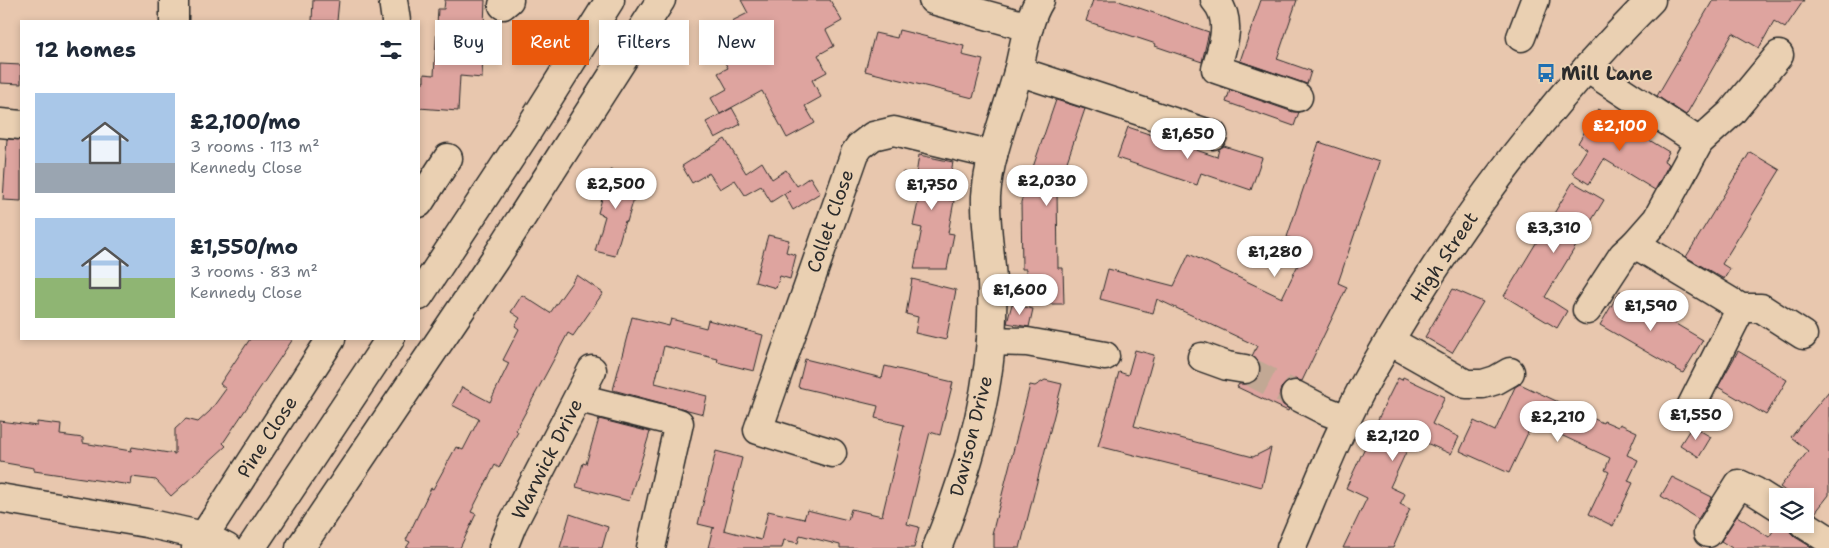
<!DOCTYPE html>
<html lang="en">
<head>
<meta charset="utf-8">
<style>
  :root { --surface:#fff; --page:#f2f2f3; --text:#1f2937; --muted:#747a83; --accent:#ea580c }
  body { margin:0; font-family:"Shantell Sans",sans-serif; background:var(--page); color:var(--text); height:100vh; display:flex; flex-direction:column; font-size:19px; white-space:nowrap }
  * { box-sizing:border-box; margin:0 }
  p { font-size:16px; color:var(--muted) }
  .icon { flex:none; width:28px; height:28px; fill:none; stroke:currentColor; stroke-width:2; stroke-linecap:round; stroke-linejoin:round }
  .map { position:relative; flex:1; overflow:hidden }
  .sheet { position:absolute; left:20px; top:20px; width:400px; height:320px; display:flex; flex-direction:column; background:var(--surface); border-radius:0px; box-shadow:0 2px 8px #0003 }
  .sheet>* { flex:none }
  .guide { position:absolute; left:435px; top:20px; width:475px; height:45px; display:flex; gap:10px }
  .buttons { position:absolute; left:1769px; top:488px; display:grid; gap:10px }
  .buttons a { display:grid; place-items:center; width:45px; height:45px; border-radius:0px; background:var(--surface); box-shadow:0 2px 8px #0003; font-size:25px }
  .price { position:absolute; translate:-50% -42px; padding:0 11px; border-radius:18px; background:#fff; color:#222; font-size:16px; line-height:32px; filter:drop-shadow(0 1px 2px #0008) }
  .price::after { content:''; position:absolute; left:50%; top:30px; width:15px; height:11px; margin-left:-8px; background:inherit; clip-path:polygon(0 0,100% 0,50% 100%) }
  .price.on { background:var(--accent); color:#fff }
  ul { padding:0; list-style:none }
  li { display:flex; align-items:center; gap:15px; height:125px; padding:0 15px }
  li span { display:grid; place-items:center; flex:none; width:140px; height:100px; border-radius:0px; color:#555 }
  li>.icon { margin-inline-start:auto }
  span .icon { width:60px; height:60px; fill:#fffc; stroke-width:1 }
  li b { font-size:21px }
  h2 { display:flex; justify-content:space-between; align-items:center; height:60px; padding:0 15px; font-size:21px }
  .chip { padding:0 18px; border-radius:0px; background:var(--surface); box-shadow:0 2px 8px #0003; font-size:18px; line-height:45px }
  .chip.on { background:var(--accent); color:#fff }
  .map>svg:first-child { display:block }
  .building { fill:#dea49f; stroke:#2b2b2b }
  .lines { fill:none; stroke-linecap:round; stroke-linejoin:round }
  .minor-tunnel { stroke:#c2a894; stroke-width:28; stroke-dasharray:28 14; stroke-linecap:butt }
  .minor-casing { stroke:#2b2b2b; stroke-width:31 }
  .major-casing { stroke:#2b2b2b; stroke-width:31 }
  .highway-casing { stroke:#2b2b2b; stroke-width:31 }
  .minor { stroke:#ead0b2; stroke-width:28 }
  .major { stroke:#ead0b2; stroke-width:28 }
  .highway { stroke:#ead0b2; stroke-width:28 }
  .labels { text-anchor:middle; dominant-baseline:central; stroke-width:4; stroke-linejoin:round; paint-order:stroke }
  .poi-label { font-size:19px; font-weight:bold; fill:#2b2b2b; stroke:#ead0b2; text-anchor:start }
  .street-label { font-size:19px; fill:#2b2b2b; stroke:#ead0b2 }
</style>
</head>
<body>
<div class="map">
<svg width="1829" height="548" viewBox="0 0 1829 548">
  <rect width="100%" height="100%" fill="#e8c7ae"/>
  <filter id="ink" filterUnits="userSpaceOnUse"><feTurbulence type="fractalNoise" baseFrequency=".02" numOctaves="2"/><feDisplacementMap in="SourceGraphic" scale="10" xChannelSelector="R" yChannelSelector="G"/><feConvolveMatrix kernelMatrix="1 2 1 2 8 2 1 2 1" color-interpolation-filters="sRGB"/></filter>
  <g filter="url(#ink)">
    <!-- building -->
    <g class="building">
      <path d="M 313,0 L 339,0 L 337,21 L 312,21 Z"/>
      <path d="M 445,0 L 485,0 L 482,78 L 460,76 L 458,111 L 419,108 L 419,82 L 424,82 L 424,74 L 434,75 L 438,9 L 444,9 Z"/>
      <path d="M 741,0 L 830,0 L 842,21 L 826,30 L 834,46 L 818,55 L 827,72 L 812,80 L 821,97 L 805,106 L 815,123 L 787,138 L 762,91 L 720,114 L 711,98 L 727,89 L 718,73 L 728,68 L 718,51 L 741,38 L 732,21 L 748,13 Z"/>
      <path d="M 1093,0 L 1116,0 L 1209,32 L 1202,62 L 1155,46 L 1156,44 L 1086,21 Z"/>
      <path d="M 1261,0 L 1297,0 L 1277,59 L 1311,71 L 1307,84 L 1240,61 Z"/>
      <path d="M 1713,0 L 1804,0 L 1785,28 L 1774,21 L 1759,48 L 1733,33 L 1686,115 L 1657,96 Z"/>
      <path d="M 899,30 L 964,46 L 962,55 L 983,60 L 973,98 L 865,71 L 875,33 L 897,38 Z"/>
      <path d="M 0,64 L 21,65 L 21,84 L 0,83 Z"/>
      <path d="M 1230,90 L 1293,112 L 1299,112 L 1294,126 L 1226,102 Z"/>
      <path d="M 1056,100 L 1085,109 L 1057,191 L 1058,268 L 1063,268 L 1064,304 L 1027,304 L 1026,269 L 1022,269 L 1021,202 Z"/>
      <path d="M 732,108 L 741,124 L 715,138 L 706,122 Z"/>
      <path d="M 1598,109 L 1669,152 L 1664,161 L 1669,164 L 1655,190 L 1604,159 L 1589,184 L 1572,173 L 1587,149 L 1578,143 Z"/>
      <path d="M 1128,127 L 1217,157 L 1219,149 L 1224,146 L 1262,158 L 1251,190 L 1201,173 L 1197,185 L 1117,158 Z"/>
      <path d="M 7,139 L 21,140 L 21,201 L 3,200 Z"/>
      <path d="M 725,139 L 746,173 L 762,162 L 772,179 L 786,170 L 797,186 L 810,177 L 820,193 L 793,210 L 784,194 L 790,190 L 771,202 L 761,186 L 745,195 L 735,180 L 720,189 L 709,173 L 692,183 L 682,166 Z"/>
      <path d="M 1319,142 L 1379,162 L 1338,283 L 1347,287 L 1302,381 L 1295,379 L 1287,382 L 1281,388 L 1279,396 L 1282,404 L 1289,409 L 1288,411 L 1237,387 L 1239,384 L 1250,384 L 1257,379 L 1260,372 L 1260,364 L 1252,356 L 1257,346 L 1157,299 L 1153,313 L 1100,299 L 1108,269 L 1174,286 L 1189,254 L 1282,298 L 1308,244 L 1287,237 Z"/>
      <path d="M 1750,152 L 1780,170 L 1722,264 L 1730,269 L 1724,279 L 1686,257 Z"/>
      <path d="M 919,155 L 953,162 L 946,199 L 954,201 L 948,233 L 954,234 L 947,269 L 914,269 L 922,228 L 913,226 L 920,193 L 900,189 L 903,172 L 916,175 Z"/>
      <path d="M 610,170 L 640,178 L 627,222 L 625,221 L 615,256 L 595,251 L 605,216 L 598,213 Z"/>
      <path d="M 1573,182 L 1604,200 L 1545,297 L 1567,311 L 1557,328 L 1504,296 Z"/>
      <path d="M 768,235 L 789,240 L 786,252 L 796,255 L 790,279 L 780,276 L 776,288 L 755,282 Z"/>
      <path d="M 577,275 L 603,293 L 573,336 L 568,333 L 516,430 L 518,432 L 499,468 L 495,465 L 471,512 L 476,514 L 460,548 L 406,548 L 410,542 L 406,540 L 431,488 L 433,489 L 456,447 L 463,450 L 479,419 L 452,405 L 462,387 L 490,402 L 509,363 L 503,360 L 519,329 L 515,326 L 520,318 L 511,312 L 522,295 L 550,313 Z"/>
      <path d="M 912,279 L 956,290 L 946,340 L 915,333 L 918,317 L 906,314 Z"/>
      <path d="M 1453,289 L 1483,302 L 1452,353 L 1425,337 Z"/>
      <path d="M 1620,291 L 1703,340 L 1683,373 L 1600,325 Z"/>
      <path d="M 1012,304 L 1033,309 L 1029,327 L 1007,323 Z"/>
      <path d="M 632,317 L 669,326 L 671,319 L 706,328 L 708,320 L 763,335 L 754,371 L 717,362 L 718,359 L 664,346 L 655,383 L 707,396 L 703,414 L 613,390 Z"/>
      <path d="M 250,339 L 293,339 L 223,443 L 226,446 L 171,496 L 156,480 L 132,477 L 131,485 L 34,471 L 34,468 L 0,462 L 0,421 L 37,426 L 37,422 L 61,425 L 60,435 L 83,438 L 83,443 L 131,451 L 132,447 L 175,454 L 175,429 L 186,419 L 198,422 L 210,411 L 226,389 L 220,384 Z"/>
      <path d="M 1135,350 L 1154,355 L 1134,426 L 1253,457 L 1271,448 L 1262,487 L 1098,446 L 1119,372 L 1128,375 Z"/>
      <path d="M 1738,351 L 1787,380 L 1766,415 L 1718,387 Z"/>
      <path d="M 805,359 L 882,378 L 885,366 L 953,382 L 940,435 L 930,432 L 907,524 L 919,527 L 914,548 L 840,548 L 840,545 L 800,535 L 798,543 L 784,540 L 782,548 L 708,548 L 713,528 L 715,528 L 698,524 L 716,451 L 742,458 L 724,530 L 761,540 L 768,511 L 804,519 L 807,510 L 848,520 L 851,509 L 882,516 L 904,425 L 875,418 L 878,406 L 798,387 Z"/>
      <path d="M 1403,377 L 1445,397 L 1432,424 L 1459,437 L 1451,454 L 1413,437 L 1390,487 L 1405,494 L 1400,504 L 1410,509 L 1393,548 L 1343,548 L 1367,498 L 1346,488 L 1387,400 L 1398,378 L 1402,380 Z"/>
      <path d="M 1045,380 L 1062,384 L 1020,548 L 994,548 L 994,534 L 992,534 L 1030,385 L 1035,386 Z"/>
      <path d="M 1520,384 L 1603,423 L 1604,421 L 1618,427 L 1620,424 L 1637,432 L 1627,455 L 1638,460 L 1628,481 L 1633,483 L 1613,526 L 1589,514 L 1609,472 L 1605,470 L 1610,458 L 1533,422 L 1509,473 L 1460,451 L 1474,421 L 1495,431 L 1515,387 Z"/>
      <path d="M 1829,391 L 1829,495 L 1815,513 L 1805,507 L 1805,496 L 1792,496 L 1780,487 L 1808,451 L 1791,437 Z"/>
      <path d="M 599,419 L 650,432 L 629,501 L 576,487 L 583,463 L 586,464 Z"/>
      <path d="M 1692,426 L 1711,437 L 1699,457 L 1680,445 Z"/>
      <path d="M 1672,477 L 1712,497 L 1698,519 L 1661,496 Z"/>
      <path d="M 570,514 L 608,527 L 602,548 L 560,548 Z"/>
      <path d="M 1737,516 L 1769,537 L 1778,524 L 1788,524 L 1790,532 L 1795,537 L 1813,548 L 1732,548 L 1721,541 Z"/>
    </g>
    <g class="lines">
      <!-- minor-tunnel -->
      <path class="minor-tunnel" d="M 1245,369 L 1295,395"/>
      <!-- minor casing -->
      <g class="minor-casing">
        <g id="minor">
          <path d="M 393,0 L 396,21"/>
          <path d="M 933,0 L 1029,27"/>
          <path d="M 1215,0 C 1233,20 1223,46 1216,69 L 1298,97"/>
          <path d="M 503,5 L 509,0"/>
          <path d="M 174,21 L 174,0"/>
          <path d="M 1521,37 L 1535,0"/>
          <path d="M 1779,55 L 1731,113 L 1699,142 L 1657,219 L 1635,244 L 1741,308 L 1761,308 L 1803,335"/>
          <path d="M 1587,68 L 1699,142"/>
          <path d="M 1018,71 L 1213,135"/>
          <path d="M 0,123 L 21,125"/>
          <path d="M 419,203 L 448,158"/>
          <path d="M 1587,310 L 1623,255 L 1635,244"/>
          <path d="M 991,341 L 1027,342 L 1105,356"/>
          <path d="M 1390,341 L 1466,384 L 1483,384 L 1496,380 L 1510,372"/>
          <path d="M 1202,357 L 1227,366 L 1245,369"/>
          <path d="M 1295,395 L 1326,411 L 1347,419"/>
          <path d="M 579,398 L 679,423 L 651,548"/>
          <path d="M 1690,409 L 1741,308"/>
          <path d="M 832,453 L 758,430 L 855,153 L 860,146 L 873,136 L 894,131 L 993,155"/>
          <path d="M 0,498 L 146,523 L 204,536 L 227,548"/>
          <path d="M 1804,524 L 1829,540"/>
          <path d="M 1708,533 L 1739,484 L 1756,492 L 1778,506"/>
          <path d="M 196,548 L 331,339"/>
          <path d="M 503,548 L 512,525 L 592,370"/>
          <path d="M 937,548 C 963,482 986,412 991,340 C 992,321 993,302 992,283 C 991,254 985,225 986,196 C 989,154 1007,113 1018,72 C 1024,48 1027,21 1040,0"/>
        </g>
      </g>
      <!-- major casing -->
      <g class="major-casing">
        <path id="major" d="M 1291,548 C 1316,490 1338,431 1369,376 C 1446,240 1540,111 1651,0"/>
      </g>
      <!-- highway casing -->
      <g class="highway-casing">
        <g id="highway">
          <path d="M 419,296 L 527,132 L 610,0"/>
          <path d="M 251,548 L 390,339"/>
          <path d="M 300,548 L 495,259 L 661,0"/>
        </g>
      </g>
      <!-- minor -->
      <use href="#minor" class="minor"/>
      <!-- major -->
      <use href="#major" class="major"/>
      <!-- highway -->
      <use href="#highway" class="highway"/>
    </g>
  </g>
  <!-- icons -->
  <defs>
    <g id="bus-bare" transform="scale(1.5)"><path d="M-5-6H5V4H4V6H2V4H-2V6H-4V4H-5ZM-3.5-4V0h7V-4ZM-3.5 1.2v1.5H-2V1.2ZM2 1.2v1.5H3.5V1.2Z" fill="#1f6fb2" stroke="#ead0b2" stroke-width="2.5" paint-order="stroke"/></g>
  </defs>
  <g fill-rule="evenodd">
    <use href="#bus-bare" x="1546" y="73"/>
  </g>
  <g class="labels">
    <!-- poi labels -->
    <g class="poi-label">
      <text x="1561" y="73">Mill Lane</text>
    </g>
    <!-- street labels -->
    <g class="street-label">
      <text transform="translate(830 221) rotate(-71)">Collet Close</text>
      <text transform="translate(1444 257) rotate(-56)">High Street</text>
      <text transform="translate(971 436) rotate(-76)">Davison Drive</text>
      <text transform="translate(267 437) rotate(-57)">Pine Close</text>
      <text transform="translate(547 459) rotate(-63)">Warwick Drive</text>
    </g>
  </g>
</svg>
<div class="buttons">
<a><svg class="icon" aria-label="layers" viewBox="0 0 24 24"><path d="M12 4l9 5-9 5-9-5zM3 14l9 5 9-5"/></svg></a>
</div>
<b class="price on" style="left:1620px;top:152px">£2,100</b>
<b class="price" style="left:1188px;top:160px">£1,650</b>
<b class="price" style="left:1047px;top:207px">£2,030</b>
<b class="price" style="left:616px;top:210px">£2,500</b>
<b class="price" style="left:932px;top:211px">£1,750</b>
<b class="price" style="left:1554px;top:254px">£3,310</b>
<b class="price" style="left:1275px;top:278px">£1,280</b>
<b class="price" style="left:1020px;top:316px">£1,600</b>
<b class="price" style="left:1651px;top:332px">£1,590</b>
<b class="price" style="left:1696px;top:441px">£1,550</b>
<b class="price" style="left:1558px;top:443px">£2,210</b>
<b class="price" style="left:1393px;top:462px">£2,120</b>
<div class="guide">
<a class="chip">Buy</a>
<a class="chip on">Rent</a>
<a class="chip">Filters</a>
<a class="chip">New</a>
</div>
<section class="sheet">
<h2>12 homes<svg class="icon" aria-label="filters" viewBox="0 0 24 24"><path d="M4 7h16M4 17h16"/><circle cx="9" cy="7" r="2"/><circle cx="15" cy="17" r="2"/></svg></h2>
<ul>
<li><span style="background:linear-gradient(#a9c7e8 70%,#9aa5b1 0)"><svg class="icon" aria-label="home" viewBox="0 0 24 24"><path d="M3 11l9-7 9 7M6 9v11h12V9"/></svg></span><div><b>£2,100/mo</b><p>3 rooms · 113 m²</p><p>Kennedy Close</p></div></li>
<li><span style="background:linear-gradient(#a9c7e8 60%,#8fb573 0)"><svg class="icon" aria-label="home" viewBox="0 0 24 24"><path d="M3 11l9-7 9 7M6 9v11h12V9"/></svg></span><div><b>£1,550/mo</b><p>3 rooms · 83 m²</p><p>Kennedy Close</p></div></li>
</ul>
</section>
</div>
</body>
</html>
